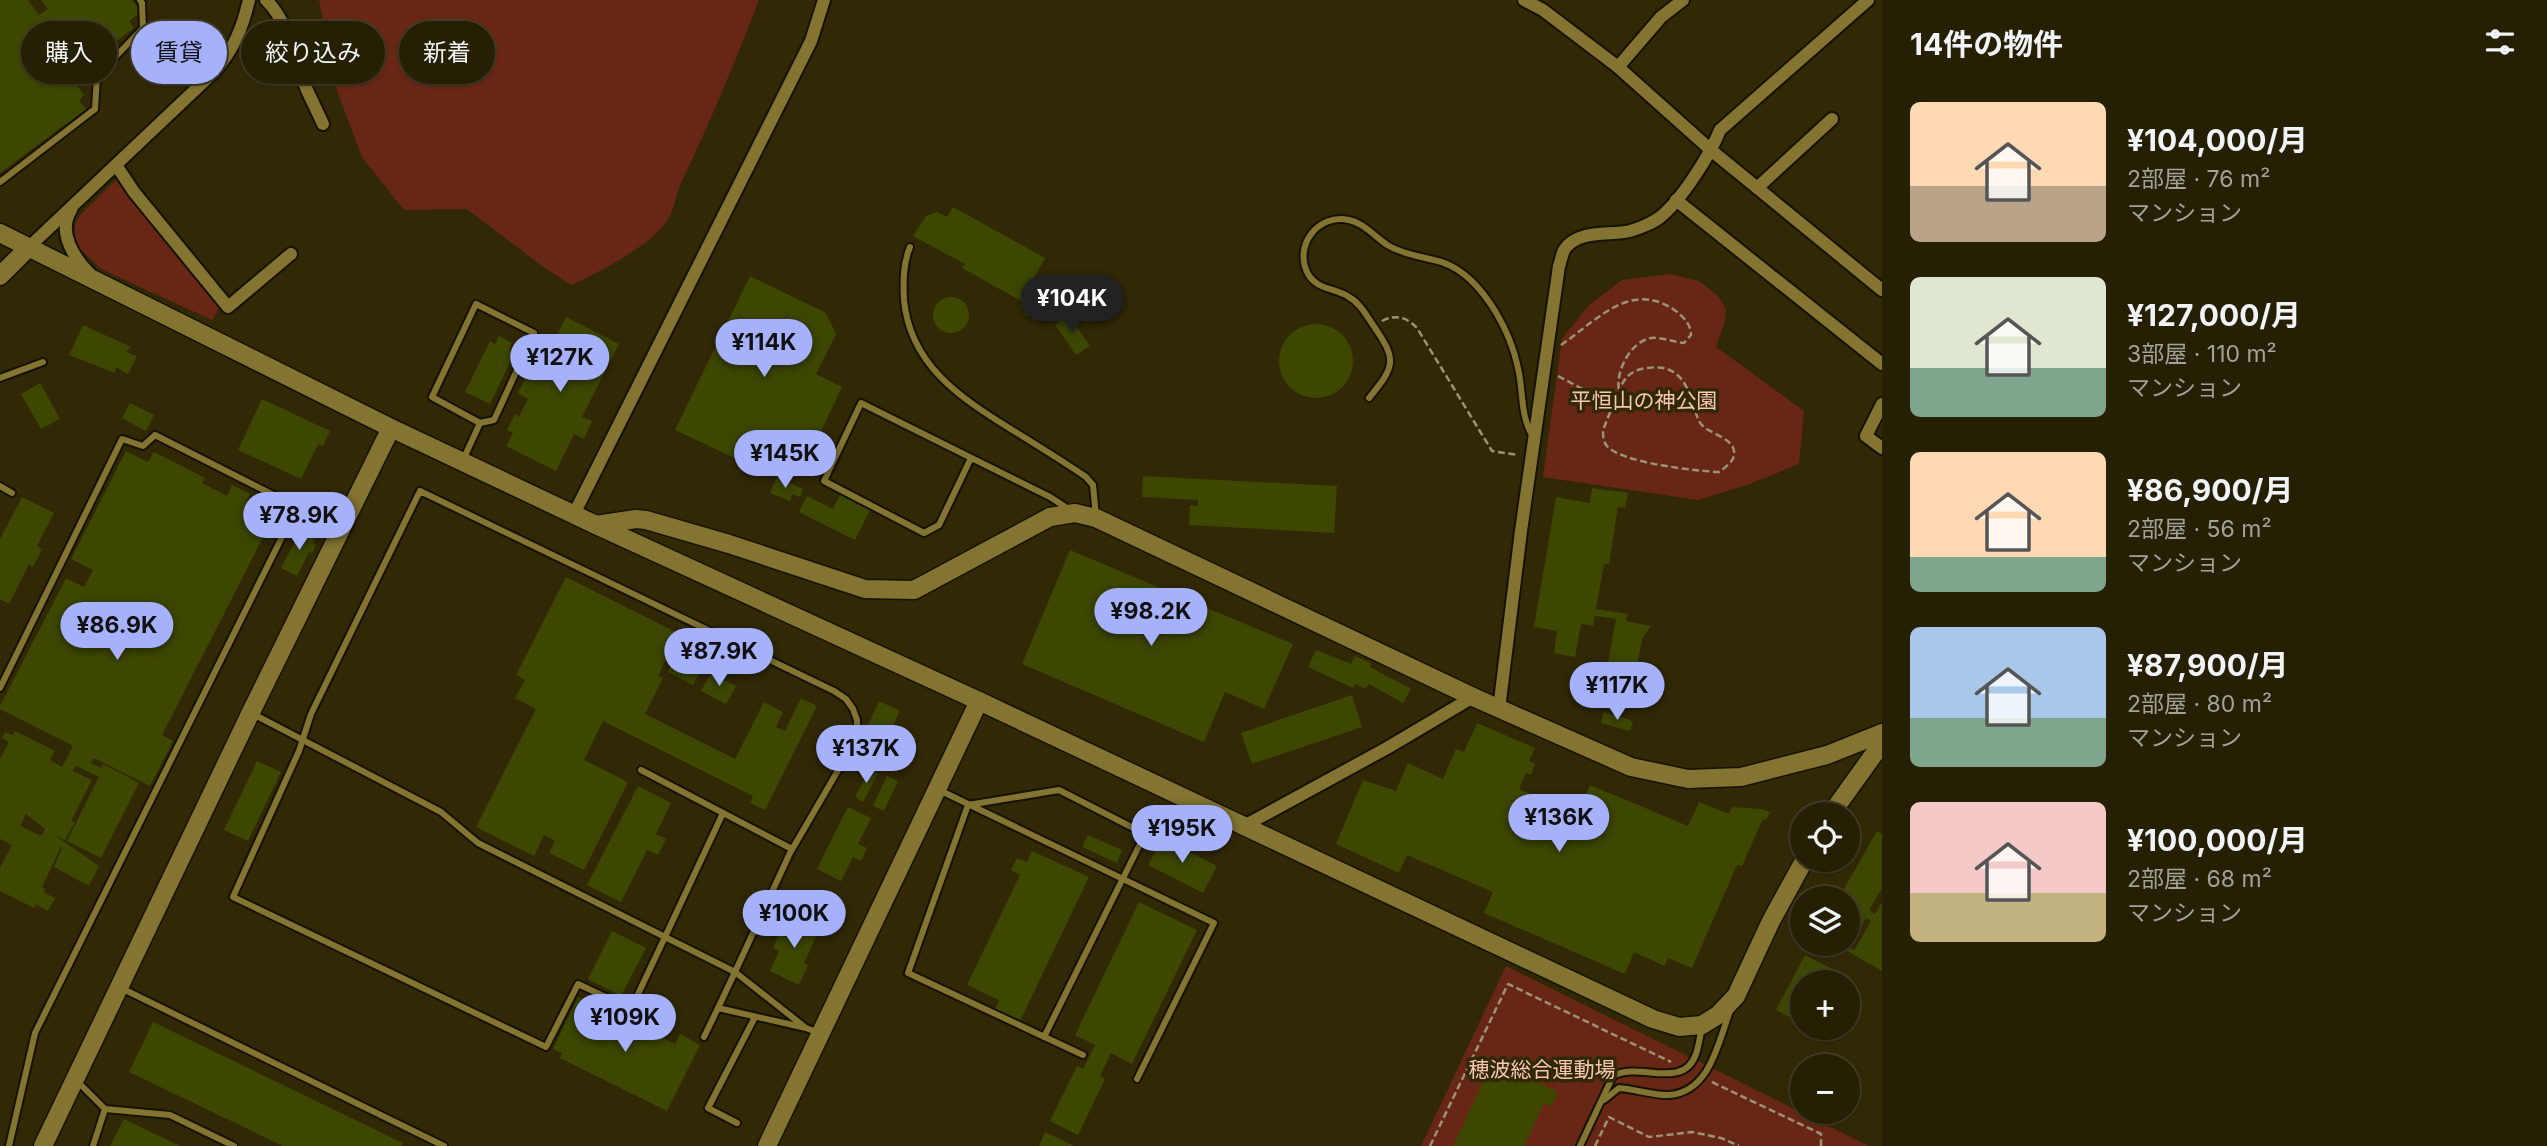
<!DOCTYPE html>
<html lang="ja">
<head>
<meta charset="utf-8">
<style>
  :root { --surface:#251f04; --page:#312c13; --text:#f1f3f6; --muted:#a3a29a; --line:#423d26; --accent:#a6b1fc }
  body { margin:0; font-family:Inter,"Noto Sans JP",sans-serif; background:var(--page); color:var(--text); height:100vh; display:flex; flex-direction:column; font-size:26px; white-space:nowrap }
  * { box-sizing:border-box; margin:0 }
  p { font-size:23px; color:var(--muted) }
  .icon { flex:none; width:38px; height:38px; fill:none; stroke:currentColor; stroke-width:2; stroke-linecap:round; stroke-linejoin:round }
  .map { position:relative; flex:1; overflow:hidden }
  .details { display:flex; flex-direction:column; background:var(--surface); width:665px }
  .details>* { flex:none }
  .hud { position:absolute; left:21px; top:21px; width:665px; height:63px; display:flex; gap:14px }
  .controls { position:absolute; left:1790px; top:802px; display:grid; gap:14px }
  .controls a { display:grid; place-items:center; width:70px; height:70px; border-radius:50%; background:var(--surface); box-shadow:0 2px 5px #0004,0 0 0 2px var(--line); font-size:35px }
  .price { position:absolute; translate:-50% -60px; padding:0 16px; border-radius:24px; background:var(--accent); color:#111; font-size:23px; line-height:46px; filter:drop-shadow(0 2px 4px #0008) }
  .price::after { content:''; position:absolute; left:50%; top:42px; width:21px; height:16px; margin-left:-10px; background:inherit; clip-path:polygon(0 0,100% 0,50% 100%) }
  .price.current { background:#222; color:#fff }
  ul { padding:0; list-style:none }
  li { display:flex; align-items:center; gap:21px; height:175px; padding:0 28px }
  li span { display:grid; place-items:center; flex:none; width:196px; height:140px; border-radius:10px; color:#555 }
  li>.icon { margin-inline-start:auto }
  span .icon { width:84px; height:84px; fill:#fffc; stroke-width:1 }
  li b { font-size:30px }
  h2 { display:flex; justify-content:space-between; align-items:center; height:84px; padding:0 28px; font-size:30px }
  .pill { padding:0 24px; border-radius:32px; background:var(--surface); box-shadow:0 2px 5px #0004,0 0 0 2px var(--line); font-size:24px; line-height:63px }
  .pill.current { background:var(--accent); color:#111 }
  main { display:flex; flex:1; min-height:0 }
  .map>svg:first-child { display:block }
  .green { fill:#682714 }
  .building { fill:#3e4700; fill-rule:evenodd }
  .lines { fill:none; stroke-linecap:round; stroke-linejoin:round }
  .lane-casing { stroke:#161201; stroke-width:10 }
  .street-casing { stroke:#161201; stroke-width:16 }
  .secondary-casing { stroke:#161201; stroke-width:21 }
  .path { stroke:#9b9371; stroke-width:2.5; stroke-dasharray:7 3.5; stroke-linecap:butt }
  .lane { stroke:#837431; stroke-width:6 }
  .street { stroke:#837431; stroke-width:12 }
  .secondary { stroke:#837431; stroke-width:18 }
  .labels { text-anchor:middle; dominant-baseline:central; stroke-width:7; stroke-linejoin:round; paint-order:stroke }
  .park-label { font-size:21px; fill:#f8c6b7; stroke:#312905 }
</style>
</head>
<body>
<main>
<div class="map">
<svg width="1882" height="1146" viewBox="0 0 1882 1146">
  <rect width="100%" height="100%" fill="#312905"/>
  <!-- green -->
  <g class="green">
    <path d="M 319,0 L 759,0 C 735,62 710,123 681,183 C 676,194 675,208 668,219 C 654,244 598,273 571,285 L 538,263 L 467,209 L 404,210 L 362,157 L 337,91 Z"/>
    <path d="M 117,179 L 220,306 L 212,320 L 101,269 L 79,248 L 75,236 L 75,225 L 80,215 Z"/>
    <path d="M 1670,274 L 1699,281 L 1718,296 L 1726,309 L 1725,322 L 1716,347 L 1804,411 L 1799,464 L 1750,484 L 1698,500 L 1543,477 L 1562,339 L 1589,305 L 1622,280 Z"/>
    <path d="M 1506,966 L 1869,1146 L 1421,1146 Z"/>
  </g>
  <!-- building -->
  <g class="building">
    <path d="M 0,0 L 28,0 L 39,15 L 48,9 L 41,0 L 132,0 L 141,12 L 129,21 L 134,28 L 106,49 L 91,29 L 85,33 L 81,28 L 69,37 L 63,28 L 53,28 L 83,68 L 70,77 L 84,95 L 79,101 L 86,109 L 0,173 Z"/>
    <path d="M 953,207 L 1045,258 L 1021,301 L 962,268 L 965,264 L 913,236 L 926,216 L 937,212 L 947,217 Z"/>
    <path d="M 750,276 L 826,313 L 836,334 L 816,374 L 842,387 L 815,444 L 798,435 L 794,444 L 802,448 L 797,458 L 784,452 L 778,464 L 751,451 L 745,463 L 675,430 Z"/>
    <path d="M 1049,294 L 1053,307 L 1026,316 L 1022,303 Z"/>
    <circle cx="951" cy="315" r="18"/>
    <path d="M 1069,315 L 1090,346 L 1076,355 L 1055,325 Z"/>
    <path d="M 566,317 L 619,344 L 582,417 L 592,421 L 584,439 L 574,434 L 556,471 L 506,446 L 513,433 L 507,430 L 515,414 L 519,417 L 528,399 L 518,393 L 539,351 L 547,354 Z"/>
    <circle cx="1316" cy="361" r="37"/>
    <path d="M 83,325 L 131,347 L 126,352 L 137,356 L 128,374 L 116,367 L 115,373 L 69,355 Z"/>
    <path d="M 499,336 L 512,343 L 509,349 L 515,352 L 490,404 L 465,392 L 490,341 L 495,344 Z"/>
    <path d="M 40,383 L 60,419 L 41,429 L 21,394 Z"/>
    <path d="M 262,399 L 330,431 L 323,446 L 318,444 L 301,479 L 238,450 Z"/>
    <path d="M 130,403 L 154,415 L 146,431 L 122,418 Z"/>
    <path d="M 126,451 L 148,462 L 154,452 L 205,478 L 202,483 L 227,496 L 232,485 L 250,494 L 246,502 L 274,516 L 162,735 L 173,741 L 150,786 L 94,758 L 91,763 L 101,768 L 103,764 L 139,783 L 101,858 L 67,841 L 99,777 L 76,766 L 73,771 L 92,780 L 71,821 L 75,822 L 65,840 L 53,834 L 99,866 L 89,886 L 54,867 L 62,848 L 61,847 L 42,887 L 45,889 L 43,892 L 55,898 L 48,911 L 36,904 L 34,908 L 0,891 L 0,868 L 12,845 L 0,839 L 0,759 L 9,742 L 2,738 L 5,732 L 13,735 L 15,731 L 55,751 L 50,760 L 62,767 L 73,746 L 0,709 L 0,706 L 66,578 L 84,587 L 93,570 L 71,559 ZM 26,814 L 45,829 L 41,836 L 20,826 Z"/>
    <path d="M 1143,476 L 1337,486 L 1334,533 L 1189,525 L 1190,505 L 1198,506 L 1198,500 L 1142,497 Z"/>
    <path d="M 777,477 L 803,489 L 800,497 L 792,494 L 790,501 L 770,493 Z"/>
    <path d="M 1592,488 L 1628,493 L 1625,508 L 1618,507 L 1609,564 L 1604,564 L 1596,609 L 1628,614 L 1626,621 L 1651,626 L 1642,639 L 1635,679 L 1606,674 L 1616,619 L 1595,616 L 1593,626 L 1581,624 L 1575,657 L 1554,653 L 1557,631 L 1534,627 L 1556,497 L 1590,503 Z"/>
    <path d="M 841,493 L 871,508 L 855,540 L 799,512 L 807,496 L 833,509 Z"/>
    <path d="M 22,497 L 54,513 L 37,546 L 42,549 L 33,567 L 29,564 L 9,604 L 0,599 L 0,539 Z"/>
    <path d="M 302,528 L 316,536 L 313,543 L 316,545 L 312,553 L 309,552 L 297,576 L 281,568 Z"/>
    <path d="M 1070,550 L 1293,644 L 1264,709 L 1225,692 L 1204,742 L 1022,664 Z"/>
    <path d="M 566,577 L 703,646 L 696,659 L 672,647 L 658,676 L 663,678 L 645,714 L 735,759 L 764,702 L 783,712 L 776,727 L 785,731 L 801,698 L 817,706 L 765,810 L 750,803 L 753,796 L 603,721 L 584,760 L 628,782 L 584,870 L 549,853 L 555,841 L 544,835 L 534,856 L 476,827 L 536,709 L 515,698 L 525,680 L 516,675 Z"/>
    <path d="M 1316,650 L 1351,664 L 1355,656 L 1371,663 L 1370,667 L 1411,689 L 1403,703 L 1369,684 L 1366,689 L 1355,684 L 1353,688 L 1308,667 Z"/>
    <path d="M 677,655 L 702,668 L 693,685 L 668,672 Z"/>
    <path d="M 711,673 L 736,686 L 726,704 L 701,691 Z"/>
    <path d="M 1352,695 L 1362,727 L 1252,764 L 1241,733 Z"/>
    <path d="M 879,701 L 900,711 L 882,748 L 862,738 Z"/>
    <path d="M 1604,712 L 1633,721 L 1630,731 L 1601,723 Z"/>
    <path d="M 1477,723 L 1535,748 L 1529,761 L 1535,764 L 1531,775 L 1526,773 L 1519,789 L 1578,814 L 1590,785 L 1688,826 L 1699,802 L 1729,814 L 1732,807 L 1762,809 L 1770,812 L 1766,820 L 1763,819 L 1742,866 L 1737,865 L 1692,968 L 1668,958 L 1665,966 L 1634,952 L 1625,974 L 1484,913 L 1493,892 L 1407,855 L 1399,873 L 1336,844 L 1363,780 L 1396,791 L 1408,763 L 1443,779 L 1456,749 L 1464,752 Z"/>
    <path d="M 903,732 L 916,738 L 905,760 L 893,754 Z"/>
    <path d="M 257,761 L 281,772 L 248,841 L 224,830 Z"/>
    <path d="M 870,769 L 878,773 L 863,802 L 855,797 Z"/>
    <path d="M 887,776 L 898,781 L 884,811 L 873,806 Z"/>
    <path d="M 638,786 L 671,803 L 656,834 L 666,839 L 658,855 L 647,850 L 621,902 L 587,885 Z"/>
    <path d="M 848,807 L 871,818 L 858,844 L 867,848 L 861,861 L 853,857 L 841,881 L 817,869 Z"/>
    <path d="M 1877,831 L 1882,834 L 1882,888 L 1869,910 L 1875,914 L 1882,902 L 1882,971 L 1833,943 L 1848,943 L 1848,898 L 1839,898 ZM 1866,918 L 1871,921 L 1854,950 L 1849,947 Z"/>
    <path d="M 1088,835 L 1122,850 L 1117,863 L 1082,847 Z"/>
    <path d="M 1162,838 L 1217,866 L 1203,893 L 1148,865 Z"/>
    <path d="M 1032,851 L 1089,877 L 1020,1021 L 995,1009 L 999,1000 L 967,985 L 1020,875 L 1011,870 L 1017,858 L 1027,862 Z"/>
    <path d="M 1139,902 L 1197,930 L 1132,1064 L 1111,1053 L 1100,1076 L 1105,1079 L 1078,1135 L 1050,1121 L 1077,1066 L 1083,1069 L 1095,1045 L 1075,1035 Z"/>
    <path d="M 795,916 L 820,928 L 804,963 L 808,965 L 799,985 L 770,971 L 779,951 L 773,948 L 779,934 L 785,937 Z"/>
    <path d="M 612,931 L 646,948 L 621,996 L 588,979 Z"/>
    <path d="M 1805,955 L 1836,971 L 1830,982 L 1802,982 L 1802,1024 L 1776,1010 Z"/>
    <path d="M 578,997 L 675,1044 L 680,1034 L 700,1045 L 667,1111 L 560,1058 L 562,1053 L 553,1049 Z"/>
    <path d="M 153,1022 L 403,1143 L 401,1146 L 283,1146 L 129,1072 Z"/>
    <path d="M 1493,1061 L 1558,1092 L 1551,1107 L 1544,1103 L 1524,1146 L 1453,1146 Z"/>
    <path d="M 124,1119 L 180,1146 L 110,1146 Z"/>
    <path d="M 1045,1132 L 1074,1146 L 1039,1146 Z"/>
  </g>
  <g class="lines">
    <!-- lane casing -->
    <g class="lane-casing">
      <g id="lane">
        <path d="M 0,182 L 95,109 L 97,76 L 143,28 L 142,3 L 140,0"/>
        <path d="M 910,247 C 903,264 903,282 904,300 C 910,364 959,397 1009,428 C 1035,444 1061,460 1086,477 L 1093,485 L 1096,516"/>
        <path d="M 0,378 L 43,362"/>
        <path d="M 1369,398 C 1396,365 1397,360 1373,325 C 1366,315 1360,303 1349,297 C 1336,288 1317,290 1308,274 C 1293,246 1318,213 1349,220 C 1364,223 1376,238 1389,246 C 1403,254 1418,256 1434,260 C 1479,269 1511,330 1519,373 C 1523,394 1521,416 1532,435"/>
        <path d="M 971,458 L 939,525 L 924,533 L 824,481 L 861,403 L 1050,497 L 1070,510"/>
        <path d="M 463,460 L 480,423 L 494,420 L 534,333 L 476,304 L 432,397 L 480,423"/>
        <path d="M 0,486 L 12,493"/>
        <path d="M 0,688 L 122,439 L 143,446 L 155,435 L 297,507"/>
        <path d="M 253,714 L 441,812 L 478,843 L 665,937 L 723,813"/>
        <path d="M 641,770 L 792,849"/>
        <path d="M 939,790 L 1214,923 L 1137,1079"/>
        <path d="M 121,988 L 444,1146"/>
        <path d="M 806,1028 L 718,1008 L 735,972 L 665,937 L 631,1009 L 578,984 L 546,1047 L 233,897 L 299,751 L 311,714 L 420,491 L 834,691 L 846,699 L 853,709 L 857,720 L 857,731 L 840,767 L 790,853 L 735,972 L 806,1028 L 819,1033"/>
        <path d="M 704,1037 L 718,1008"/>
        <path d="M 1044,1037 L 1145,834 L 1059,790 L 968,805 L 908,973 L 1083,1055"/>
        <path d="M 77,1081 L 105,1109 L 170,1115 L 234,1146"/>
        <path d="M 1604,1100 L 1619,1088 C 1634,1089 1656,1096 1669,1095 C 1710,1092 1718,1043 1730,1011"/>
        <path d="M 737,1123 L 708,1108 L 755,1017"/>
        <path d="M 9,1146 L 35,1033 L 297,507 L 340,526"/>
        <path d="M 93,1146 L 105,1109"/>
        <path d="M 1580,1146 L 1613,1076 C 1639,1061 1683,1091 1696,1054 C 1699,1045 1700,1036 1702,1027"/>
      </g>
    </g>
    <!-- street casing -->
    <g class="street-casing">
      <g id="street">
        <path d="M 266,0 C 289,22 295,61 307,90 C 312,101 318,113 323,124"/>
        <path d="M 1524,0 L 1543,10 L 1618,67 L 1712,151 L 1882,290"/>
        <path d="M 1618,67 L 1661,17 L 1683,0"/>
        <path d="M 116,165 L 134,192 L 228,307 L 291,254"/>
        <path d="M 1757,188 L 1832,119"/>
        <path d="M 1676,200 L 1882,364"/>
        <path d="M 71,210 C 57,232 74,258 90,274"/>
        <path d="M 29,247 L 214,72 C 234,49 242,29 249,0"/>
        <path d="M 1882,404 L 1866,436 L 1882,448"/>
        <path d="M 574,514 L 811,41 L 824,0"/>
        <path d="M 1499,709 L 1521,531 L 1559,266 C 1561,261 1562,254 1564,250 C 1578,229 1609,236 1630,231 C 1638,229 1652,223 1659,218 C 1681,201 1710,155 1720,130 L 1868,0"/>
        <path d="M 1244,826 L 1387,748 L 1473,697"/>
      </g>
    </g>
    <!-- secondary casing -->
    <g class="secondary-casing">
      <g id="secondary">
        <path d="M 0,233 L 391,428 L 596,525 L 979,701 L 1653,1019 L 1679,1027 L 1702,1025 L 1718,1015 L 1736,996 L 1771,921 L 1805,859"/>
        <path d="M 0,276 L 29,247"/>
        <path d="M 596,525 L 636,519 L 646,520 L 729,544 L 865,589 L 914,590 L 1050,517 L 1075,513 L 1096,518 L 1473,697 L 1631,767 L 1688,779 L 1741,777 L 1827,755 L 1882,733"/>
        <path d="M 1831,814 L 1882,743"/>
        <path d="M 43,1146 L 251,712 L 391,428"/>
        <path d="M 767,1146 L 979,701"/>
      </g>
    </g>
    <!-- path -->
    <g class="path">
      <path d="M 1382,321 C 1395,314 1407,317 1417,328 L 1492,451 L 1518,455"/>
      <path d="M 1561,345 C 1594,323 1629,280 1673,309 C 1683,316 1691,324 1691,335 L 1684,343 C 1673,342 1662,337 1651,338 C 1631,341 1615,372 1619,390 L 1603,430 C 1603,435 1603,442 1607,446 C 1621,463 1697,471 1719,472 C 1726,467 1736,460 1734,451 C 1732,437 1709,434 1701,424 C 1696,418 1696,410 1693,403 C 1685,379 1675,364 1647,368 C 1631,370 1625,377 1619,390"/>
      <path d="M 1558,376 L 1614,406"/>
      <path d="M 1712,1082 L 1821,1134 L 1821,1146"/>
      <path d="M 1430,1146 L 1508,984 L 1671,1062"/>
      <path d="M 1595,1146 L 1609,1117 L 1649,1137 L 1692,1132 L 1721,1138 L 1739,1146"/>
    </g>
    <!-- lane -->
    <use href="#lane" class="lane"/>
    <!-- street -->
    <use href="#street" class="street"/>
    <!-- secondary -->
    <use href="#secondary" class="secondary"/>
  </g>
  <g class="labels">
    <!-- park labels -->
    <g class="park-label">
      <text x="1644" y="400">平恒山の神公園</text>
      <text x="1542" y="1069">穂波総合運動場</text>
    </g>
  </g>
</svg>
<div class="controls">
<a><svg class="icon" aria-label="locate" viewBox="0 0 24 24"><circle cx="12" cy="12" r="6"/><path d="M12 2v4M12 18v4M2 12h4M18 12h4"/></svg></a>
<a><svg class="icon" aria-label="layers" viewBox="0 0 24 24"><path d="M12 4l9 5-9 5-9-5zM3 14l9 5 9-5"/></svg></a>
<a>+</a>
<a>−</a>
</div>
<b class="price current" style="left:1072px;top:335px">¥104K</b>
<b class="price" style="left:764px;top:379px">¥114K</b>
<b class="price" style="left:560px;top:394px">¥127K</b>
<b class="price" style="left:785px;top:490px">¥145K</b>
<b class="price" style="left:299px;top:552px">¥78.9K</b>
<b class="price" style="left:1151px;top:648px">¥98.2K</b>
<b class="price" style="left:117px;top:662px">¥86.9K</b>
<b class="price" style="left:719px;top:688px">¥87.9K</b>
<b class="price" style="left:1617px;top:722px">¥117K</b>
<b class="price" style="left:866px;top:785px">¥137K</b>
<b class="price" style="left:1559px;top:854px">¥136K</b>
<b class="price" style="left:1182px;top:865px">¥195K</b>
<b class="price" style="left:794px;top:950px">¥100K</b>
<b class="price" style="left:625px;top:1054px">¥109K</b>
<div class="hud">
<a class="pill">購入</a>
<a class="pill current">賃貸</a>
<a class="pill">絞り込み</a>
<a class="pill">新着</a>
</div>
</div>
<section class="details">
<h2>14件の物件<svg class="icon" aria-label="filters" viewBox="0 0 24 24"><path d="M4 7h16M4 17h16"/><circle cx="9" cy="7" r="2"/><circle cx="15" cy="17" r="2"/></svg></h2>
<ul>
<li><span style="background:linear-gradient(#ffd9b3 60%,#b9a48a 0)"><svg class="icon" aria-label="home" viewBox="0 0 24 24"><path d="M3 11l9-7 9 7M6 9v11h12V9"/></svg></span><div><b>¥104,000/月</b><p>2部屋 · 76 m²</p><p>マンション</p></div></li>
<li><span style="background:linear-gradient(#dfe7d0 65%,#7fa58c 0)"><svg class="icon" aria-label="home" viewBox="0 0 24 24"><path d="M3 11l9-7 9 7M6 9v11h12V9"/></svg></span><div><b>¥127,000/月</b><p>3部屋 · 110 m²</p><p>マンション</p></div></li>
<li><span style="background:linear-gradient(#ffd9b3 75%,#7fa58c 0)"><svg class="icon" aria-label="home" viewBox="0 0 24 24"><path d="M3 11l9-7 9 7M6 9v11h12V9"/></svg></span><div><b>¥86,900/月</b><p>2部屋 · 56 m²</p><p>マンション</p></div></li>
<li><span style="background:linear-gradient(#a9c7e8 65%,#7fa58c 0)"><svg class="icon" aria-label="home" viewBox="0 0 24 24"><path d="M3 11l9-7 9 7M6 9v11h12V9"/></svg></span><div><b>¥87,900/月</b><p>2部屋 · 80 m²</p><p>マンション</p></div></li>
<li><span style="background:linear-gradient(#f6c9c9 65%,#c2b280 0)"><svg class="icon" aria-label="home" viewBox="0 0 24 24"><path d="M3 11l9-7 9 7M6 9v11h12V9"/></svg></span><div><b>¥100,000/月</b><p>2部屋 · 68 m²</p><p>マンション</p></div></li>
</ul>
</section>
</main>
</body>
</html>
